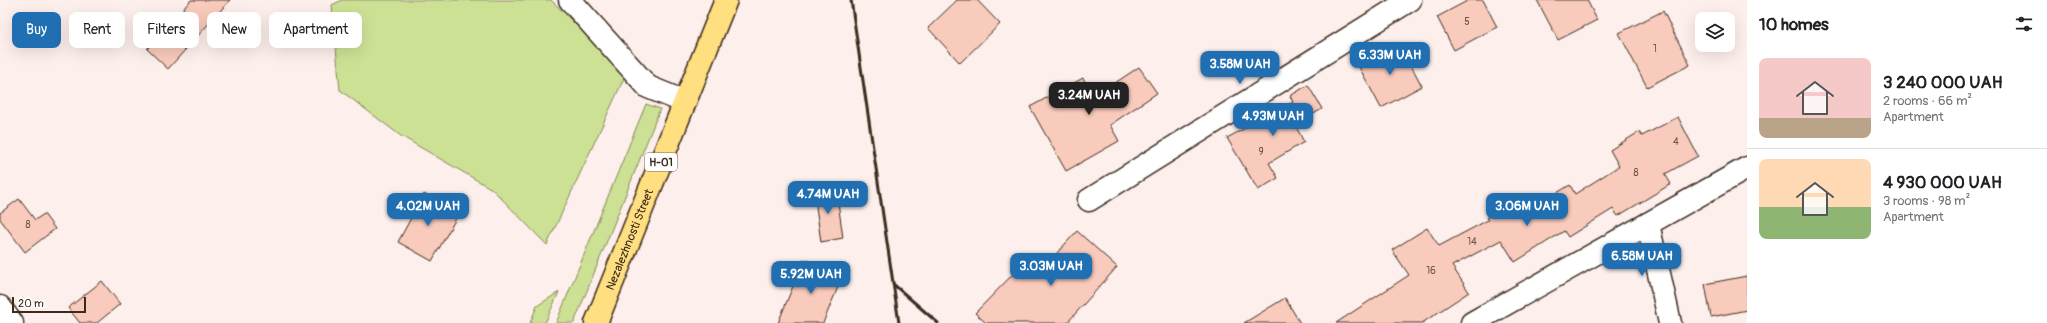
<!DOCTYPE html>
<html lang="en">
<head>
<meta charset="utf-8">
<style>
  :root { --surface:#fff; --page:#f6f6f6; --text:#202124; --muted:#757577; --line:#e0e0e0; --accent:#1f6fb2 }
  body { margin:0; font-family:Pangolin,sans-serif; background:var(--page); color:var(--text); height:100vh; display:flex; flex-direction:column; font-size:15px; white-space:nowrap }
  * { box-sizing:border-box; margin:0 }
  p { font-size:13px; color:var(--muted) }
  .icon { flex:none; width:22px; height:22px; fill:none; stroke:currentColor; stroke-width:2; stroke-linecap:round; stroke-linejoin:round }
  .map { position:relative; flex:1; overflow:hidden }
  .sheet { display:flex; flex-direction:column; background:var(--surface); width:300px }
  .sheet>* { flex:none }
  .top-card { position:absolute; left:12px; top:12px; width:380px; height:36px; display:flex; gap:8px }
  .fabs { position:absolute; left:1695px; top:12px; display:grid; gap:8px }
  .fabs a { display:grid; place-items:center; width:40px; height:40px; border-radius:8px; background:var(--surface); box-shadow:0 4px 16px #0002; font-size:20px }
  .scale { position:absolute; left:12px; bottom:10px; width:74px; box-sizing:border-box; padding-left:4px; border:2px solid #3b2a1e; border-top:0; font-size:11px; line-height:14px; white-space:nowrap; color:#3b2a1e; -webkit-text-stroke:3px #fff; paint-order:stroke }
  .price { position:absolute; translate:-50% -34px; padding:0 9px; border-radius:8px; background:var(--accent); color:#fff; font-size:13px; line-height:26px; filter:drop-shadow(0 1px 2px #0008) }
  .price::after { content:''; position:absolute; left:50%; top:24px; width:12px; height:9px; margin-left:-6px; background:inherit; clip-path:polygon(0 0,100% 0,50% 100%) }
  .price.current { background:#222; color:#fff }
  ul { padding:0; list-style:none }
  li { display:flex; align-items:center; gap:12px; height:100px; padding:0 12px }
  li+li { border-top:1px solid var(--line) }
  li span { display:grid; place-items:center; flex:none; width:112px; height:80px; border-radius:8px; color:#555 }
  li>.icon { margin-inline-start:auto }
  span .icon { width:48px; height:48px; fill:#fffc; stroke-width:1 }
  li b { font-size:17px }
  h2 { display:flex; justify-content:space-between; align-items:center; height:48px; padding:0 12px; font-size:17px }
  .chip { padding:0 14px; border-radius:8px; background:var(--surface); box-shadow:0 4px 16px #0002; font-size:14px; line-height:36px }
  .chip.current { background:var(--accent); color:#fff }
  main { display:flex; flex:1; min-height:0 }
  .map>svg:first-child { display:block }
  .green { fill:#cde195; stroke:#84865a }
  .building { fill:#f9cbbd; stroke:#3b2a1e }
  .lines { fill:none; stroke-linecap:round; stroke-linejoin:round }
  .minor-casing { stroke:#3b2a1e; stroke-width:25 }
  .primary-casing { stroke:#3b2a1e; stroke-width:25 }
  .minor { stroke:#fff; stroke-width:22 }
  .primary { stroke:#ffdf80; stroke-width:22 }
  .rail { stroke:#3b2a1e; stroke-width:3 }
  .labels { text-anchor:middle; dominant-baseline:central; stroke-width:3.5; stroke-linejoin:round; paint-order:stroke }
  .number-label { font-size:10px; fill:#6a5246 }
  .shield { fill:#fff; stroke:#766a62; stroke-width:1 }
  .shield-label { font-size:11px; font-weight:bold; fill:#3b2a1e }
  .street-label { font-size:12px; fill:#3b2a1e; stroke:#fff }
</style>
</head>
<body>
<main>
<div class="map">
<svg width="1747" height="323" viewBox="0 0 1747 323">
  <rect width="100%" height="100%" fill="#fdefeb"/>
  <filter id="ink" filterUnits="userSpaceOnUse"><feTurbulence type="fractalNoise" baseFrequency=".025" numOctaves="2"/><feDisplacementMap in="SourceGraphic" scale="8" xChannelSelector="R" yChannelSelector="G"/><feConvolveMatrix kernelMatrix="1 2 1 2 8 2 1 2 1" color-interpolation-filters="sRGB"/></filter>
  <g filter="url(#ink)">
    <!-- green -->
    <g class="green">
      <path d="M 342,0 L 551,0 L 626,74 L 547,245 L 492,189 L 401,136 L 340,90 L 332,5 Z"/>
      <path d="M 646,104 L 660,109 L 574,323 L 556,323 Z"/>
      <path d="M 559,292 L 545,323 L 530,323 L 537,306 Z"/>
    </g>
    <!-- building -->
    <g class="building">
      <path d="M 191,0 L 230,0 L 168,69 L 147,49 Z"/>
      <path d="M 957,0 L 977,0 L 1000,24 L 960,63 L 928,28 Z"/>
      <path d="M 1469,0 L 1483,0 L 1497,27 L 1454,50 L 1437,17 Z"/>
      <path d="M 1537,0 L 1587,0 L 1597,20 L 1558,40 Z"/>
      <path d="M 1663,11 L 1690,65 L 1647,87 L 1619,33 Z"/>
      <path d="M 1399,43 L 1422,86 L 1381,108 L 1358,65 Z"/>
      <path d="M 1139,67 L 1157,93 L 1110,125 L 1119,141 L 1066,171 L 1030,107 L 1083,78 L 1094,97 Z"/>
      <path d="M 1308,85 L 1322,109 L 1295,125 L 1304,142 L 1269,163 L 1278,178 L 1258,190 L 1227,138 L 1293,102 L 1290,96 Z"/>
      <path d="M 1678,117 L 1698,156 L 1665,174 L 1671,184 L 1618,216 L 1613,209 L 1568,237 L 1564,231 L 1515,262 L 1501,240 L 1452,266 L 1469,292 L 1422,323 L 1336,323 L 1409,275 L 1392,250 L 1427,228 L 1439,246 L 1488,220 L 1486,218 L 1511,202 L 1520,215 L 1570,185 L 1575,194 L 1619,166 L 1610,150 L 1639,132 L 1642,136 Z"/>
      <path d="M 836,188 L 843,238 L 821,242 L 814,192 Z"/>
      <path d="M 424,194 L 459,213 L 432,261 L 398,242 Z"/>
      <path d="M 19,199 L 35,220 L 44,214 L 55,229 L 25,252 L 0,219 L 0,213 Z"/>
      <path d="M 1077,231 L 1117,267 L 1067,323 L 986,323 L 975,313 L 1022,265 L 1035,277 Z"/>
      <path d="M 804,259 L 843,275 L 823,323 L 778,323 Z"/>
      <path d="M 1747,276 L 1747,310 L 1711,317 L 1705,284 Z"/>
      <path d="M 102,281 L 120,304 L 97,323 L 80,323 L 68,308 Z"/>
      <path d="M 1285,298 L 1300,323 L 1244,323 Z"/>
    </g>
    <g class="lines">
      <!-- minor casing -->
      <g class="minor-casing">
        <g id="minor">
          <path d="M 570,0 L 648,87 L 685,102"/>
          <path d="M 1089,200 L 1410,0"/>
          <path d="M 1648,224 L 1670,323"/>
          <path d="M 0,307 L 12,323"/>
          <path d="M 1472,323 L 1747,168"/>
        </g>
      </g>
      <!-- primary casing -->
      <g class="primary-casing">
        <g id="primary">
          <path id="s1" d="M 596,323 L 726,0"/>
        </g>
      </g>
      <!-- minor -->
      <use href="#minor" class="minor"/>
      <!-- primary -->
      <use href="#primary" class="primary"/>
      <!-- rail -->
      <g class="rail">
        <path d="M 851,0 L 899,323"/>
        <path d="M 893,284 L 938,323"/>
      </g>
    </g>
  </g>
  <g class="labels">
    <!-- number labels -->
    <g class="number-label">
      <text x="1467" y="22">5</text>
      <text x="1655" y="49">1</text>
      <text x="1676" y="142">4</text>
      <text x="1261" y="152">9</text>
      <text x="1636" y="173">8</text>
      <text x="28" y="225">8</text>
      <text x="1472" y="242">14</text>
      <text x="1431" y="271">16</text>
    </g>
    <!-- shield labels -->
    <rect class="shield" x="645" y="153" width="32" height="18" rx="3"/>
    <g class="shield-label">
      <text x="661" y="162">Н-01</text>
    </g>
    <!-- street labels -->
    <g class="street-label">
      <text stroke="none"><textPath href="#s1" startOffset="90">Nezalezhnosti Street</textPath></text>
    </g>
  </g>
</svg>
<div class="fabs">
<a><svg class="icon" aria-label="layers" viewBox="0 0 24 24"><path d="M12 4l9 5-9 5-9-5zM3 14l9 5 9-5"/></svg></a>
</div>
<div class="scale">20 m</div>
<b class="price" style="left:1390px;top:76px">6.33M UAH</b>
<b class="price" style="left:1240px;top:85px">3.58M UAH</b>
<b class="price current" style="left:1089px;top:116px">3.24M UAH</b>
<b class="price" style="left:1273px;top:137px">4.93M UAH</b>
<b class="price" style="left:828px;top:215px">4.74M UAH</b>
<b class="price" style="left:428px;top:227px">4.02M UAH</b>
<b class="price" style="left:1527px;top:227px">3.06M UAH</b>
<b class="price" style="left:1642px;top:277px">6.58M UAH</b>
<b class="price" style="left:1051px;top:287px">3.03M UAH</b>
<b class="price" style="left:811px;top:295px">5.92M UAH</b>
<div class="top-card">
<a class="chip current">Buy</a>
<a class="chip">Rent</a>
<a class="chip">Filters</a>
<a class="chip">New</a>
<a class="chip">Apartment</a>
</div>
</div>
<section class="sheet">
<h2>10 homes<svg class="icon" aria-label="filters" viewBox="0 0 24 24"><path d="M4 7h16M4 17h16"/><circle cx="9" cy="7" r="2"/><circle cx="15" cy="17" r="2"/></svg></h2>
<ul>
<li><span style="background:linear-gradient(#f6c9c9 75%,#b9a48a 0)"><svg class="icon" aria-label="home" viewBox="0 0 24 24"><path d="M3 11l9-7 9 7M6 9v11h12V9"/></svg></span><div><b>3 240 000 UAH</b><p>2 rooms · 66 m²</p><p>Apartment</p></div></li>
<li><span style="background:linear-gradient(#ffd9b3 60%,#8fb573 0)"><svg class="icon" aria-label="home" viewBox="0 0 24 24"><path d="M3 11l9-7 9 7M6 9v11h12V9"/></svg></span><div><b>4 930 000 UAH</b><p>3 rooms · 98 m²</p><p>Apartment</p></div></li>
</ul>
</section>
</main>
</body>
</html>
